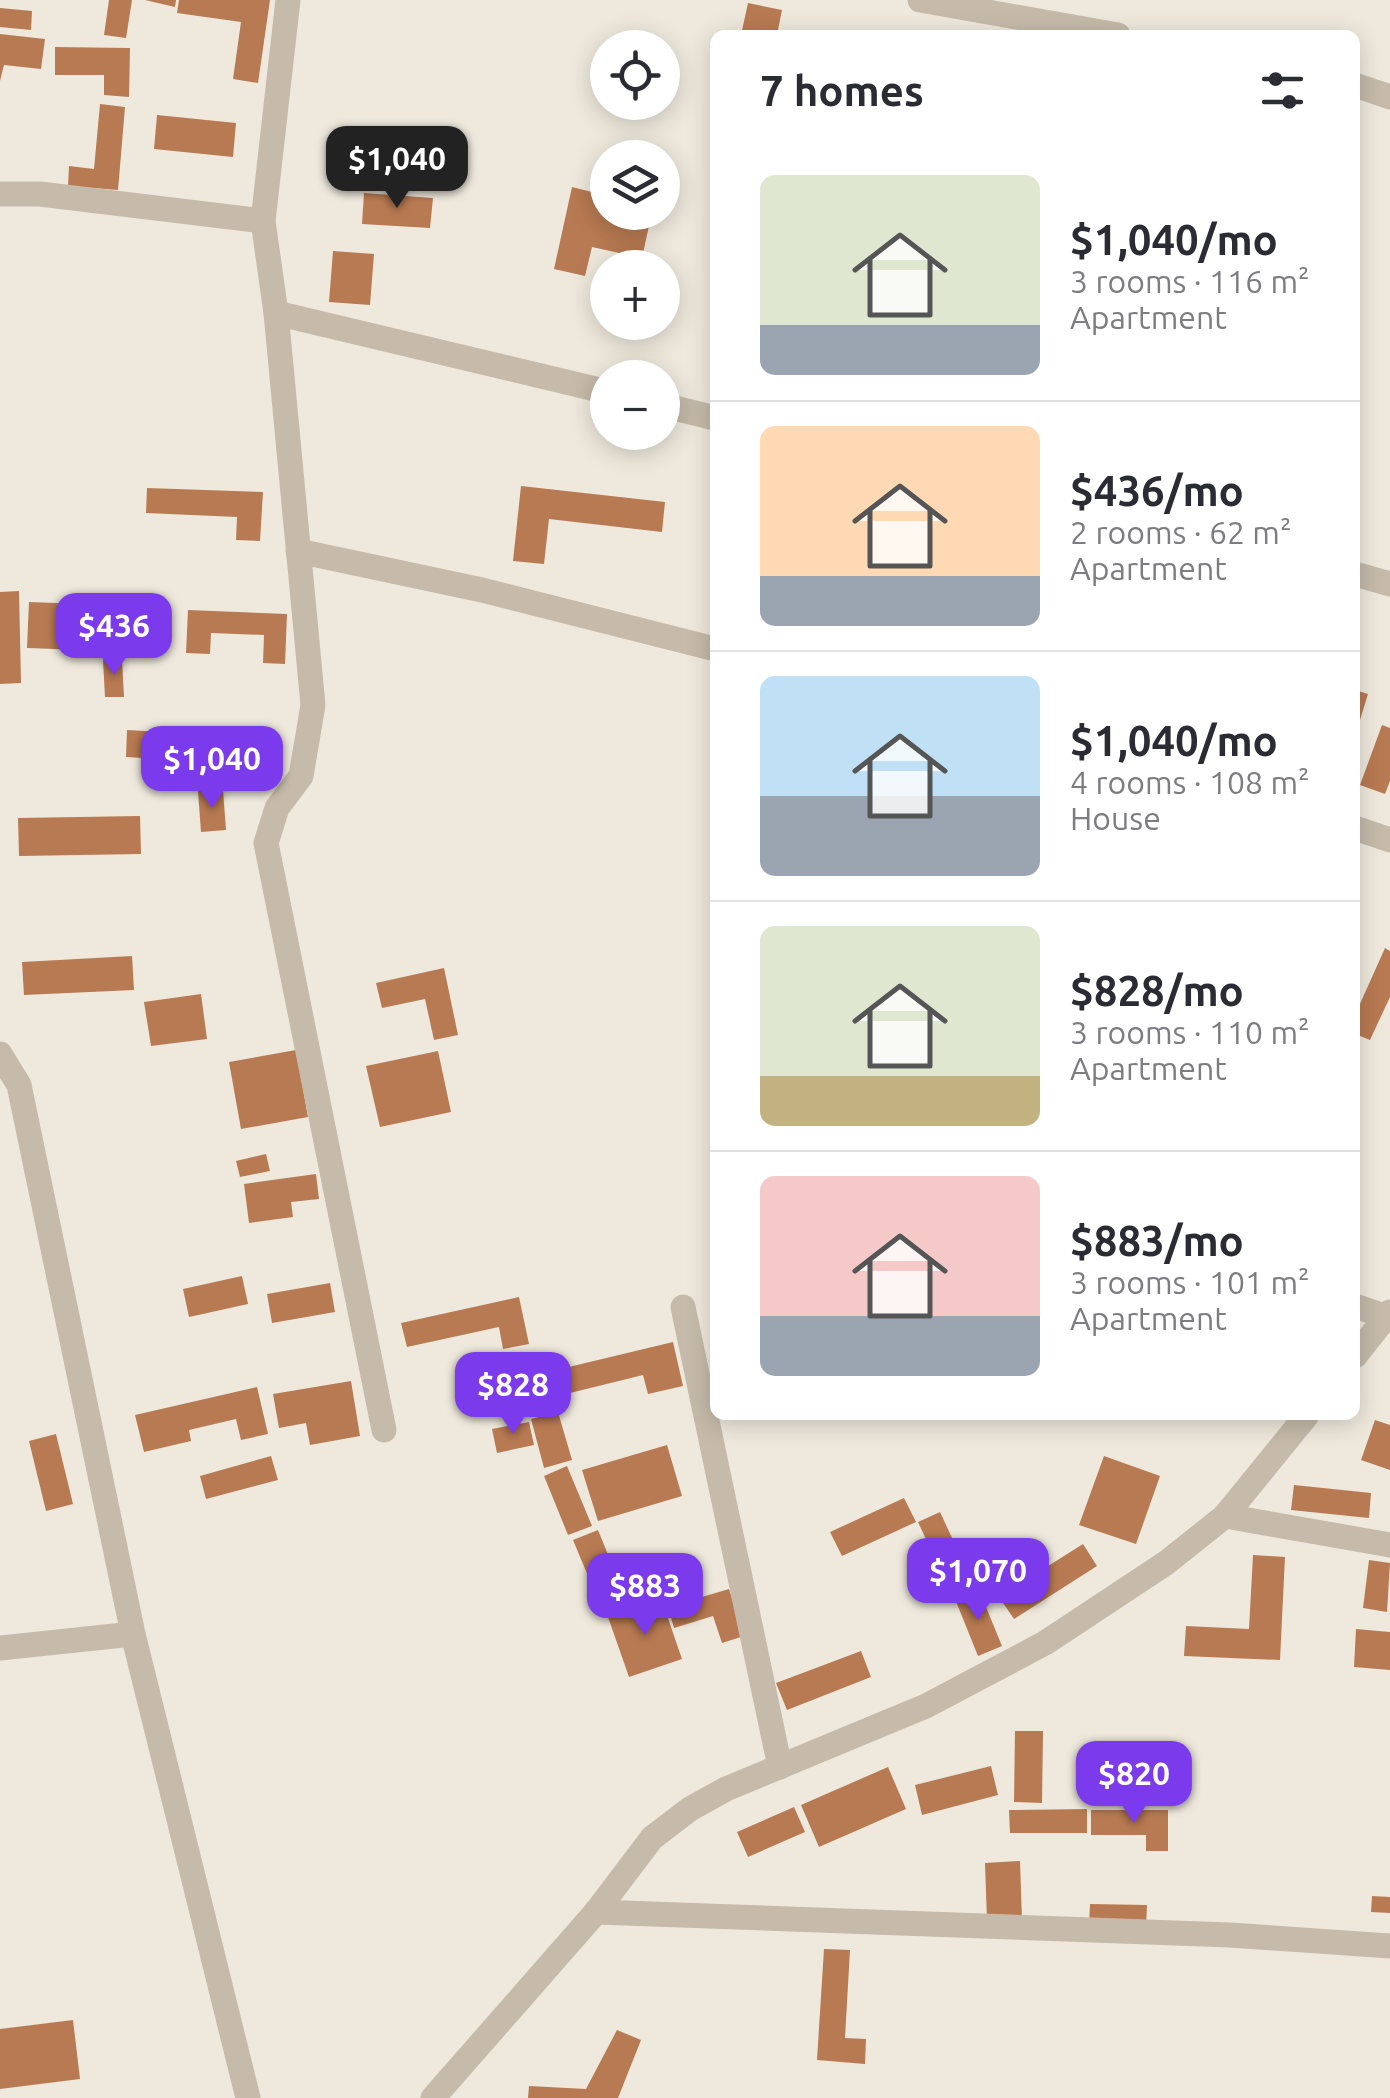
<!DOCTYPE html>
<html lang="en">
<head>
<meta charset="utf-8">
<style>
  :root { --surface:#fff; --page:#f2f2f3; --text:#2b2b33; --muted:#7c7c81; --line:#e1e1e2; --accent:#7c3aed }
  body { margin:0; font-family:Ubuntu,sans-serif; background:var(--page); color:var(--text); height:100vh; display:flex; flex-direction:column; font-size:38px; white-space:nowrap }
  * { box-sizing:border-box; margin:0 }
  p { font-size:32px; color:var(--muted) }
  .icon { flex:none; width:55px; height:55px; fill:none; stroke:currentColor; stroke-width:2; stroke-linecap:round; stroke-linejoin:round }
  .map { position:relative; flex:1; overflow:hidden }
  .sheet { position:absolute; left:710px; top:30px; width:650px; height:1390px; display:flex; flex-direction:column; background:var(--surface); border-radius:15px; box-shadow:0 5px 25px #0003 }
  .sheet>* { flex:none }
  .tools { position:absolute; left:590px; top:30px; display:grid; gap:20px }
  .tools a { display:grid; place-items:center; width:90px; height:90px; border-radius:50%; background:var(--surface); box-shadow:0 5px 25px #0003; font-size:50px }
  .price { position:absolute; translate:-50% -85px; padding:0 22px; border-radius:20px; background:var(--accent); color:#fff; font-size:32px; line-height:65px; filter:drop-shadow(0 2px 5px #0008) }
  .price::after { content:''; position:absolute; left:50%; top:60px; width:30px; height:22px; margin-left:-15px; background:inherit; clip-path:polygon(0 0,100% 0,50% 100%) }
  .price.active { background:#222; color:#fff }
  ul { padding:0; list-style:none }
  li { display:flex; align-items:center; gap:30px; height:250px; padding:0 50px }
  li+li { border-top:2px solid var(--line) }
  li span { display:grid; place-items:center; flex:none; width:280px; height:200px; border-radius:15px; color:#555 }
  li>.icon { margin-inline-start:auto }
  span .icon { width:120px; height:120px; fill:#fffc; stroke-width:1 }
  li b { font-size:42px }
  h2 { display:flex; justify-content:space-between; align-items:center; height:120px; padding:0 50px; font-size:42px }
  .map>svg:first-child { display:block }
  .building { fill:#b87a52 }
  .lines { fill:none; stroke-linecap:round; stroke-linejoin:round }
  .minor { stroke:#c6bbaa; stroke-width:25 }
</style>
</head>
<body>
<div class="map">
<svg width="1390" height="2098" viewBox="0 0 1390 2098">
  <rect width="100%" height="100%" fill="#efe9dd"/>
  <!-- building -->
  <g class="building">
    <path d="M 109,0 L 132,0 L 126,38 L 104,35 Z"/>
    <path d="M 145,0 L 176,0 L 175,7 Z"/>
    <path d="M 179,0 L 270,0 L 258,83 L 233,79 L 241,22 L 177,13 Z"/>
    <path d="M 748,3 L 782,10 L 777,35 L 741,35 Z"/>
    <path d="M 0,8 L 32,11 L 31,30 L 0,27 Z"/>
    <path d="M 0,34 L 45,39 L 41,69 L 4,65 L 0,81 Z"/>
    <path d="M 55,47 L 130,48 L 129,97 L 104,95 L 104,75 L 55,75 Z"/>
    <path d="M 100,104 L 125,107 L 118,190 L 68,186 L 69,166 L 94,169 Z"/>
    <path d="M 157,115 L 236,123 L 233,157 L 154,149 Z"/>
    <path d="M 572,187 L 608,196 L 608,212 L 652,212 L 642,258 L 592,247 L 585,276 L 554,269 Z"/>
    <path d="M 364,193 L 433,198 L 430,228 L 362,224 Z"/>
    <path d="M 333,251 L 374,254 L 370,305 L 329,302 Z"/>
    <path d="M 521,486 L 665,502 L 662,532 L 549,519 L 544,564 L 513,561 Z"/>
    <path d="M 147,488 L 263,492 L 260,541 L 236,540 L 237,517 L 146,513 Z"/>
    <path d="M 19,591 L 21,683 L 0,684 L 0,592 Z"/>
    <path d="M 29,602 L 110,605 L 109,651 L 27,648 Z"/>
    <path d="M 188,610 L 287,614 L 285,664 L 263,663 L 264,635 L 211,633 L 210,654 L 186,653 Z"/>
    <path d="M 122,659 L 124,697 L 105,697 L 103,660 Z"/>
    <path d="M 1355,690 L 1368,694 L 1356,733 L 1355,733 Z"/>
    <path d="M 1382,725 L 1390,728 L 1390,781 L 1385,794 L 1360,785 Z"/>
    <path d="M 127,730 L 217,735 L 215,775 L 194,774 L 194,761 L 126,757 Z"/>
    <path d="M 223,790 L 226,830 L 201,832 L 198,791 Z"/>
    <path d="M 140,816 L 141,854 L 19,856 L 18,818 Z"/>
    <path d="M 1385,948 L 1390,951 L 1390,997 L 1370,1040 L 1355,1034 L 1355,1015 Z"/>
    <path d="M 132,956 L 134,990 L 24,995 L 22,962 Z"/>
    <path d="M 444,968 L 458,1035 L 434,1040 L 425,999 L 382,1008 L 376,983 Z"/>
    <path d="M 201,994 L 207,1039 L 151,1046 L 144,1002 Z"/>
    <path d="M 296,1050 L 308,1117 L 241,1129 L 229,1062 Z"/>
    <path d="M 438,1051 L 451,1112 L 380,1127 L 366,1066 Z"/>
    <path d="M 266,1154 L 270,1171 L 240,1177 L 236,1161 Z"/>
    <path d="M 316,1174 L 319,1199 L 291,1202 L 293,1217 L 249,1223 L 244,1184 Z"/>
    <path d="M 242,1276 L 248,1304 L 189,1317 L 183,1289 Z"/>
    <path d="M 330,1283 L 335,1312 L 272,1323 L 267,1294 Z"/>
    <path d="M 519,1297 L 529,1344 L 503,1349 L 499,1327 L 407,1347 L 401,1323 Z"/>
    <path d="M 673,1342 L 683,1386 L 648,1394 L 643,1375 L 558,1396 L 552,1371 Z"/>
    <path d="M 546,1367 L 555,1406 L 525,1412 L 517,1373 Z"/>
    <path d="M 351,1381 L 360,1436 L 310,1445 L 306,1423 L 279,1428 L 273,1394 Z"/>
    <path d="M 257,1387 L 268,1434 L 241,1440 L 236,1419 L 189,1430 L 191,1441 L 144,1452 L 135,1415 Z"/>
    <path d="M 558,1412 L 572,1460 L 544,1468 L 531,1419 Z"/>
    <path d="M 1375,1420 L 1390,1425 L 1390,1470 L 1361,1460 Z"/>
    <path d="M 529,1422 L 534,1445 L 497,1453 L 492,1429 Z"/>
    <path d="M 56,1434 L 73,1504 L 46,1511 L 29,1441 Z"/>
    <path d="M 667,1445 L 682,1496 L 598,1521 L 582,1470 Z"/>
    <path d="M 271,1456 L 278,1480 L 206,1499 L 200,1476 Z"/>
    <path d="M 1104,1456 L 1160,1476 L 1136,1544 L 1079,1525 Z"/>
    <path d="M 567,1466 L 592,1526 L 568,1535 L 544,1476 Z"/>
    <path d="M 1294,1485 L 1371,1493 L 1369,1518 L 1291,1510 Z"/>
    <path d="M 904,1498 L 916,1522 L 842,1556 L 830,1532 Z"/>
    <path d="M 940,1512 L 973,1583 L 951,1593 L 918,1522 Z"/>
    <path d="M 598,1530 L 620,1584 L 678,1560 L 686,1579 L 603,1612 L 573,1540 Z"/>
    <path d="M 1083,1544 L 1097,1566 L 1014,1619 L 999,1597 Z"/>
    <path d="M 1253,1555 L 1285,1557 L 1280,1660 L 1184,1656 L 1186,1626 L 1249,1629 Z"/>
    <path d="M 1369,1560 L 1390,1563 L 1387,1612 L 1363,1608 Z"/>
    <path d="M 729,1589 L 744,1636 L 722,1643 L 713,1616 L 674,1628 L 668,1607 Z"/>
    <path d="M 979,1590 L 1002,1646 L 978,1656 L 955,1599 Z"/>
    <path d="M 661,1598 L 682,1659 L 629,1677 L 608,1617 Z"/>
    <path d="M 1356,1629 L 1390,1632 L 1390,1670 L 1354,1667 Z"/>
    <path d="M 861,1651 L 871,1677 L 787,1710 L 776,1683 Z"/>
    <path d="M 1015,1731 L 1043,1731 L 1042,1803 L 1014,1802 Z"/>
    <path d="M 991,1766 L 998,1795 L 922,1815 L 915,1785 Z"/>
    <path d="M 888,1767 L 906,1809 L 819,1847 L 801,1805 Z"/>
    <path d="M 794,1807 L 805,1832 L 748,1857 L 737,1832 Z"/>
    <path d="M 1087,1809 L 1087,1833 L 1010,1833 L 1009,1810 Z"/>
    <path d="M 1091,1810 L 1168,1810 L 1168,1851 L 1146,1851 L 1146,1835 L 1091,1835 Z"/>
    <path d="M 1020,1861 L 1022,1920 L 987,1921 L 985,1863 Z"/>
    <path d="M 1372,1896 L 1390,1897 L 1390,1913 L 1371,1912 Z"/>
    <path d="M 1090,1904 L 1147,1905 L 1146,1927 L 1089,1926 Z"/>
    <path d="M 824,1949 L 850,1950 L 845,2038 L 866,2039 L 865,2064 L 817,2060 Z"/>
    <path d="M 73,2020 L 80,2079 L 0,2089 L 0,2029 Z"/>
    <path d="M 617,2030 L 641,2040 L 618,2098 L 528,2098 L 529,2086 L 586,2089 Z"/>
  </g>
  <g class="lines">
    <!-- minor -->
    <g class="minor">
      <path d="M 288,0 L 263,221 L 276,313 L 313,705 L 301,776 L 277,808 L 266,843 L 384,1430"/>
      <path d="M 920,0 L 1118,35"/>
      <path d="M 1355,85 L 1390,97"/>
      <path d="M 0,194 L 40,194 L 263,221"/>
      <path d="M 276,313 L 608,392"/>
      <path d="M 662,405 L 715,418"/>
      <path d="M 298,551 L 482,590 L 715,649"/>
      <path d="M 1355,574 L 1390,584"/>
      <path d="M 1355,828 L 1390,840"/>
      <path d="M 0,1054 L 19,1085 L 133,1634 L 248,2098"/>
      <path d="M 1355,1306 L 1387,1317"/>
      <path d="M 683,1307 L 780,1767"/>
      <path d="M 1355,1356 L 1390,1312"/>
      <path d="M 1225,1516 L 1390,1545"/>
      <path d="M 0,1648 L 133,1634"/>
      <path d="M 596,1912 L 1230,1935 L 1390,1946"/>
      <path d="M 433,2098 L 596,1912 L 652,1838 L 690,1809 L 726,1789 L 926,1706 L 1045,1643 L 1166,1563 L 1225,1516 L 1307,1415"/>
    </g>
  </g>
</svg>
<div class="tools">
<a><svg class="icon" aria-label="locate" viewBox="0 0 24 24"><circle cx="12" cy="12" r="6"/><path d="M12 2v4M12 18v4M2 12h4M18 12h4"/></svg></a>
<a><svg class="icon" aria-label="layers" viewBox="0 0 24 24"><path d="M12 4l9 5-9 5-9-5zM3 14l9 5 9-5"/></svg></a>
<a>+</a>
<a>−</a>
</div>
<b class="price active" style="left:397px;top:211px">$1,040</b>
<b class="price" style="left:114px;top:678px">$436</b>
<b class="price" style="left:212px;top:811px">$1,040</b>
<b class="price" style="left:513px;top:1437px">$828</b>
<b class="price" style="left:978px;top:1623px">$1,070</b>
<b class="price" style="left:645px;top:1638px">$883</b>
<b class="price" style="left:1134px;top:1826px">$820</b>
<section class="sheet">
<h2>7 homes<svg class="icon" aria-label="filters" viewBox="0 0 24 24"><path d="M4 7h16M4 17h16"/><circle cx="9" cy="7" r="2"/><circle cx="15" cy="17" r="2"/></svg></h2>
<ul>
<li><span style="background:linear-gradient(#dfe7d0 75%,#9aa5b1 0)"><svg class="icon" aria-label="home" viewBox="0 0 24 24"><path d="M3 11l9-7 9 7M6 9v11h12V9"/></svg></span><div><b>$1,040/mo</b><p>3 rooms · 116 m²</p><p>Apartment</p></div></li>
<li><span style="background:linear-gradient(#ffd9b3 75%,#9aa5b1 0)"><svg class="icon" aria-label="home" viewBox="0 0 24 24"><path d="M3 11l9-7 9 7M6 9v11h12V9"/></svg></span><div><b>$436/mo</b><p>2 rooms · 62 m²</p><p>Apartment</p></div></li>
<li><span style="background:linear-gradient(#bfe0f5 60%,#9aa5b1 0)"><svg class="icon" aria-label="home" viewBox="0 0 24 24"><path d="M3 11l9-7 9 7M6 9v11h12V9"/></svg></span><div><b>$1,040/mo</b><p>4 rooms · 108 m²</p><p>House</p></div></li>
<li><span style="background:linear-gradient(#dfe7d0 75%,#c2b280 0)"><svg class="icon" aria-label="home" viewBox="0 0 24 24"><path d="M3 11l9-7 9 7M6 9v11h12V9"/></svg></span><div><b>$828/mo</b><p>3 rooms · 110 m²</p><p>Apartment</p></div></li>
<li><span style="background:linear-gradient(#f6c9c9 70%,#9aa5b1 0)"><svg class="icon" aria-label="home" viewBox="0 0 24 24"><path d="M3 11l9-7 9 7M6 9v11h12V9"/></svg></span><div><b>$883/mo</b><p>3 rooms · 101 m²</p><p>Apartment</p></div></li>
</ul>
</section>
</div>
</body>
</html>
